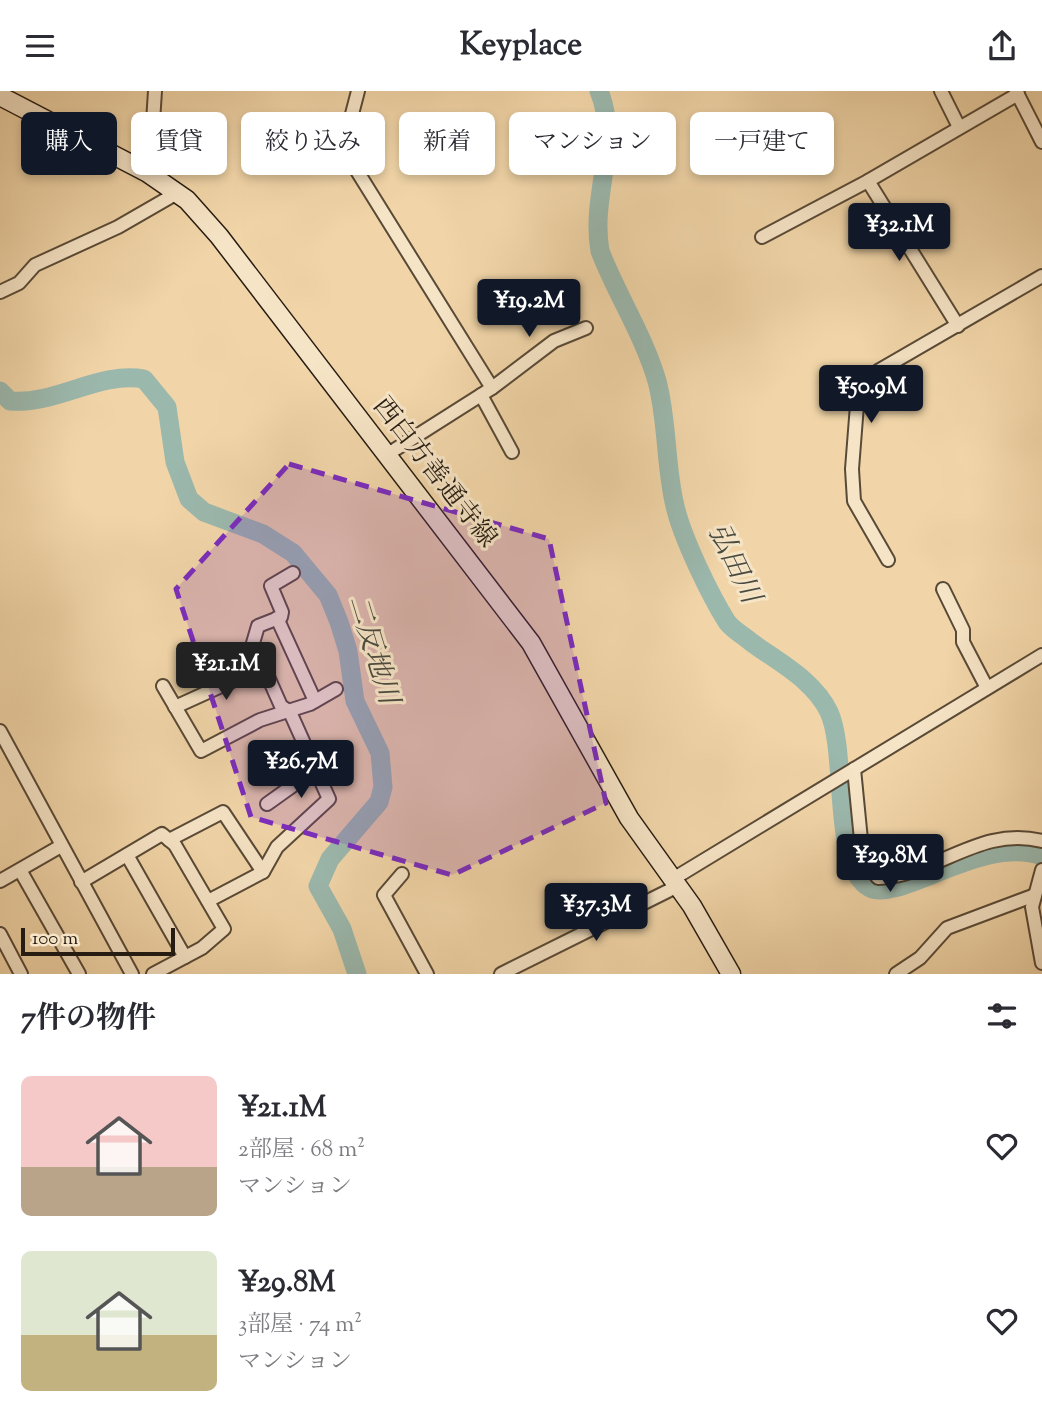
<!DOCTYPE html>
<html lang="ja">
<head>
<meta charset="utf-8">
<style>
  :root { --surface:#fff; --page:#f7f7f7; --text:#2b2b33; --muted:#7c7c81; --accent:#111827 }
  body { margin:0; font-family:"Sorts Mill Goudy","Noto Serif JP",serif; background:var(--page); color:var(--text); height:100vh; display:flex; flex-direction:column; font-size:26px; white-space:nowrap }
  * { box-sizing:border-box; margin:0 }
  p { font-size:23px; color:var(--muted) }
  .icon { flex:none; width:38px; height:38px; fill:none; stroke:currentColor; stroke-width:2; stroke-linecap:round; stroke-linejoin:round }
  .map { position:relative; height:883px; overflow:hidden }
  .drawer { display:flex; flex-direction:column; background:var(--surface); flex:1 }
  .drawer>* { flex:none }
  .guide { position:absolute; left:21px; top:21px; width:1001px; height:63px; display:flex; gap:14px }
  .scale { position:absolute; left:21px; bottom:18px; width:154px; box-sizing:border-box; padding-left:7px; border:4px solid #261c11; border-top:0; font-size:19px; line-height:24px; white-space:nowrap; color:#261c11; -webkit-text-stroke:5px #f6e4c6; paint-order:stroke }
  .price { position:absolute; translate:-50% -60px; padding:0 16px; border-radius:7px; background:var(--accent); color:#fff; font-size:23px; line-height:46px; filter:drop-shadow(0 2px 4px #0008) }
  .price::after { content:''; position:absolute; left:50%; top:42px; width:21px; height:16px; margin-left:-10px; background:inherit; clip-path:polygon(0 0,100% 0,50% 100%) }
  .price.selected { background:#222; color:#fff }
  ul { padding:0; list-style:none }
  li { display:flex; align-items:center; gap:21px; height:175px; padding:0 21px }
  li span { display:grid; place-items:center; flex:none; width:196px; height:140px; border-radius:10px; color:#555 }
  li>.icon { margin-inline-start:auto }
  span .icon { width:84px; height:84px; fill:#fffc; stroke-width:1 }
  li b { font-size:30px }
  h2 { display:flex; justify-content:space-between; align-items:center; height:84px; padding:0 21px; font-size:30px }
  .chip { padding:0 24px; border-radius:10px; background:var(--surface); box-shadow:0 4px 10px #0003; font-size:24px; line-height:63px }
  .chip.selected { background:var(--accent); color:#fff }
  header { display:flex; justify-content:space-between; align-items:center; height:91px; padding:0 21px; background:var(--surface); font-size:32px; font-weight:700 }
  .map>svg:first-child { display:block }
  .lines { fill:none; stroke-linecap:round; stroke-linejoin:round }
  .river { stroke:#9bb8ad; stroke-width:19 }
  .street-casing { stroke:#594a37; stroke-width:16 }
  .secondary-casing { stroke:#261c11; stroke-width:21 }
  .street { stroke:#f6e4c6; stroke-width:12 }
  .secondary { stroke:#f6e4c6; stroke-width:18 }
  .marked { fill:#7b2cbf; fill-opacity:0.2; stroke:#7b2cbf; stroke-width:5; stroke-dasharray:14 9; stroke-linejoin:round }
  .labels { text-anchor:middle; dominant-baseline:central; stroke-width:6; stroke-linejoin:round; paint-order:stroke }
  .street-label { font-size:26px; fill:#261c11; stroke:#f6e4c6 }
  .water-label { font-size:28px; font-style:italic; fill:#494b40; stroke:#f6e4c6 }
</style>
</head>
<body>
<header><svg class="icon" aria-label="menu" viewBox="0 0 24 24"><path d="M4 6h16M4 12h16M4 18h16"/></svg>Keyplace<svg class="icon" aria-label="share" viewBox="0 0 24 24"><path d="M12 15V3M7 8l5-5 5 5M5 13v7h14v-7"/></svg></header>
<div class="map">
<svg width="1042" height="883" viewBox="0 0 1042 883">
  <rect width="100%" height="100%" fill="#f1d5a8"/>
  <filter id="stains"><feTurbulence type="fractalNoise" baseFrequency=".00286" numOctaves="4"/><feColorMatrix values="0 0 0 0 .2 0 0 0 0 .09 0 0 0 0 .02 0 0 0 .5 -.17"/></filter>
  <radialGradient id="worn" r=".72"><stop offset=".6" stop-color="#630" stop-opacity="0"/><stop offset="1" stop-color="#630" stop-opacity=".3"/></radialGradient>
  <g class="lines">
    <!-- river -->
    <g class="river">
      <path d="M 599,0 C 621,54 590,104 600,160 C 617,204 644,245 657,290 C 668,332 665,374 675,415 C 682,446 710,504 727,531 C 733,539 744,545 751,551 C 778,571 814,589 829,621 C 848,662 831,776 870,797 C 899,812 984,743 1042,765"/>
      <path d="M 0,300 L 10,310 C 56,314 99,280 144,288 L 167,316 L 175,371 L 189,408 L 204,421 L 263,443 L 293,462 L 328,504 L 339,531 L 348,560 L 355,610 L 380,662 L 383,696 L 379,711 L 330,768 L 318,795 L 342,838 L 357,883"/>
    </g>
    <!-- street casing -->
    <g class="street-casing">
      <g id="street">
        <path d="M 155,0 L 151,61 L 162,91"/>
        <path d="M 358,0 L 352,23 L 349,67 L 492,297"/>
        <path d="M 941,0 L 959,36"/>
        <path d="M 1016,0 L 1042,51"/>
        <path d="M 868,90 L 958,235"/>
        <path d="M 762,146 L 868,90 L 1018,3"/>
        <path d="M 0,201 L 19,192 L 35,174 L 118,136 L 177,102"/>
        <path d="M 481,304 L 512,361"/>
        <path d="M 388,363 L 492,297 L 554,250 L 586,237"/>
        <path d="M 888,469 L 854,410 L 852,378 L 857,314 L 863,294 L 878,280 L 1042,185"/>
        <path d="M 943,498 L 963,539 L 963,551 L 987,597"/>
        <path d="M 277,527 L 315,610"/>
        <path d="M 163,595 L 201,660 L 260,629 L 310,613 L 336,598"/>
        <path d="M 175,616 L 263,576"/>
        <path d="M 0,640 L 132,883"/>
        <path d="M 854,678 L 863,769 L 878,787 C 936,785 980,734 1042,750"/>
        <path d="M 267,713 L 316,678"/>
        <path d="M 169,749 L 223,721 L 263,781"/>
        <path d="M 127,764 L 185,866"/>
        <path d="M 20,779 L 79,883"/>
        <path d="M 1042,779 L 1032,816 L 1042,872"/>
        <path d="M 402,783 L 384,804 L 427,883"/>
        <path d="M 673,788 L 1042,564"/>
        <path d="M 0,790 L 61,755"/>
        <path d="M 81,791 L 162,743 L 175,754 L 224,838 L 202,857 L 153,883"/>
        <path d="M 208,810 L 263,781 L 277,756 L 329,708 L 290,621 L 281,615 L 253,552 L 258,535 L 281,526 L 282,521 L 271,495 L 293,482"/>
        <path d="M 0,843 L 21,883"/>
        <path d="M 501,883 L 678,795"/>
        <path d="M 896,883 L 920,867 L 947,837 L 1035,804"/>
      </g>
    </g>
    <!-- secondary casing -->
    <g class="secondary-casing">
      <path id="secondary" d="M 0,5 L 148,82 L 187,109 L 219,145 L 531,552 L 629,727 L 692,815 L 731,883"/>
    </g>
    <!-- street -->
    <use href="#street" class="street"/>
    <!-- secondary -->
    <use href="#secondary" class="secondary"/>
  </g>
  <!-- marked area -->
  <path class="marked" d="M 289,373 L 549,448 L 606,712 L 452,784 L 251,726 L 176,498 Z"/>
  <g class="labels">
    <!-- street labels -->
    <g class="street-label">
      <text transform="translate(434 382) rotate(52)">西白方善通寺線</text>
    </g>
    <!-- water labels -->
    <g class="water-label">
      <text transform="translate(733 473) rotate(64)">弘田川</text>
      <text transform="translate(372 559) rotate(73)">二反地川</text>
    </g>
  </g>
  <rect width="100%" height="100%" filter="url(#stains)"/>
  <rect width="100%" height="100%" fill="url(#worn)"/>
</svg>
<div class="scale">100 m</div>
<b class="price" style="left:899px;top:172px">¥32.1M</b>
<b class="price" style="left:529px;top:248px">¥19.2M</b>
<b class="price" style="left:871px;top:334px">¥50.9M</b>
<b class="price selected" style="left:226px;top:611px">¥21.1M</b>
<b class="price" style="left:301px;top:709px">¥26.7M</b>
<b class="price" style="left:890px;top:803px">¥29.8M</b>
<b class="price" style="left:596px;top:852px">¥37.3M</b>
<div class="guide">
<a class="chip selected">購入</a>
<a class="chip">賃貸</a>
<a class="chip">絞り込み</a>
<a class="chip">新着</a>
<a class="chip">マンション</a>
<a class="chip">一戸建て</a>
</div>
</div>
<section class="drawer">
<h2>7件の物件<svg class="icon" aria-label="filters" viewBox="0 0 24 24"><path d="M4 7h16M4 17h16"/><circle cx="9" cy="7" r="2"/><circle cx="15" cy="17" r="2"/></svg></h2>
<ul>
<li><span style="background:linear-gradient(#f6c9c9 65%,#b9a48a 0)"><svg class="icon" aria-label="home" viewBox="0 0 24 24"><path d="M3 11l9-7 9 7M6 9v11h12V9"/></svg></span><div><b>¥21.1M</b><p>2部屋 · 68 m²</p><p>マンション</p></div><svg class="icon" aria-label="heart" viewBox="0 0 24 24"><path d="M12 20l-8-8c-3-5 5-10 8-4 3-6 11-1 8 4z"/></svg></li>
<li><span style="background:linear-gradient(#dfe7d0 60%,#c2b280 0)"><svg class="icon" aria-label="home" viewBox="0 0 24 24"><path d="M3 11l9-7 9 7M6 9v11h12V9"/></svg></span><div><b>¥29.8M</b><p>3部屋 · 74 m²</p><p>マンション</p></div><svg class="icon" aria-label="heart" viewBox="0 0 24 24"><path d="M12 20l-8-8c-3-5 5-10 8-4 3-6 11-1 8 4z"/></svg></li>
</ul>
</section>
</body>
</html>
